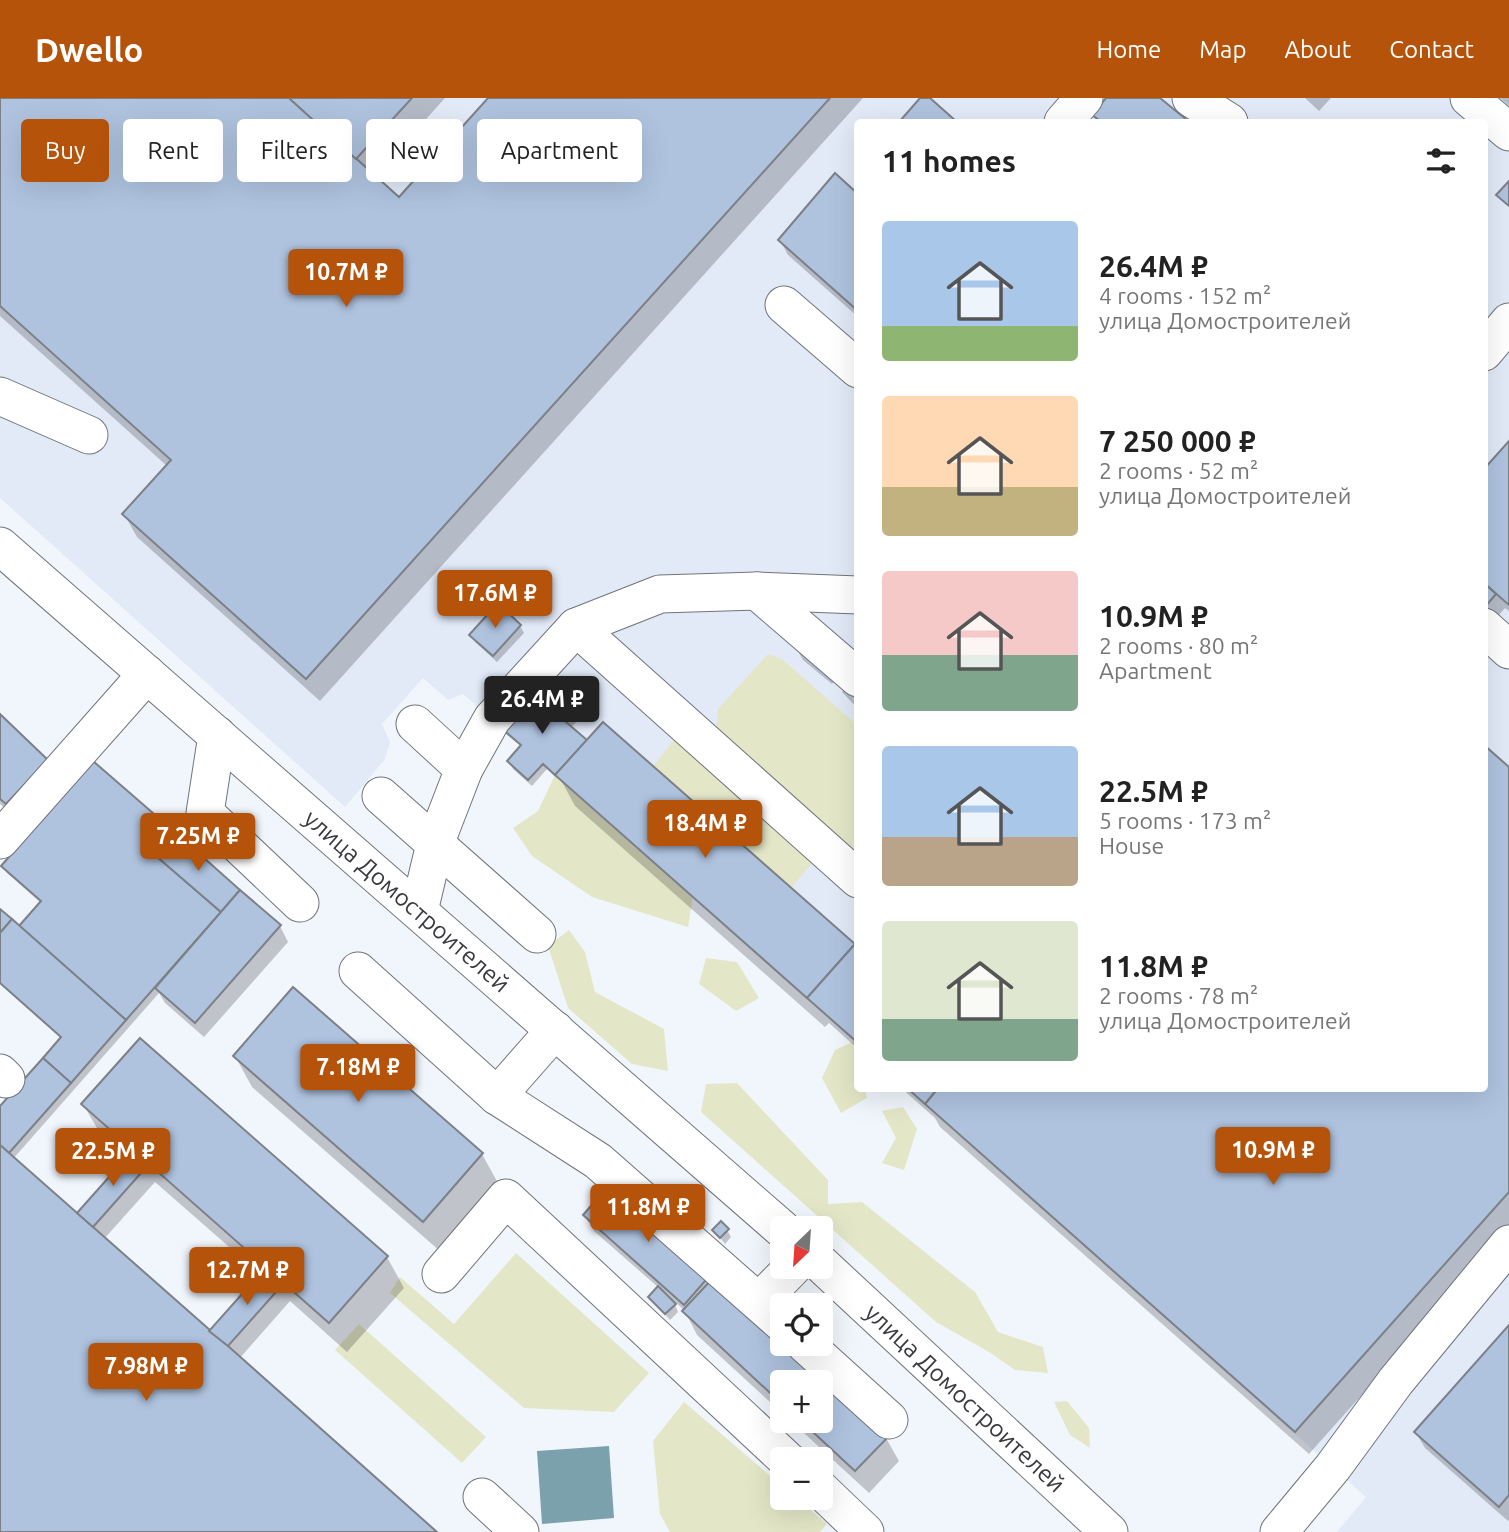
<!DOCTYPE html>
<html lang="en">
<head>
<meta charset="utf-8">
<style>
  :root { --surface:#fff; --page:#f2f2f2; --text:#222; --muted:#767676; --accent:#b45309 }
  body { margin:0; font-family:Ubuntu,sans-serif; background:var(--page); color:var(--text); height:100vh; display:flex; flex-direction:column; font-size:26px; white-space:nowrap }
  * { box-sizing:border-box; margin:0 }
  p { font-size:23px; color:var(--muted) }
  .icon { flex:none; width:38px; height:38px; fill:none; stroke:currentColor; stroke-width:2; stroke-linecap:round; stroke-linejoin:round }
  .map { position:relative; flex:1; overflow:hidden }
  .details { position:absolute; left:854px; top:21px; width:634px; height:973px; display:flex; flex-direction:column; background:var(--surface); border-radius:7px; box-shadow:0 7px 28px #0002 }
  .details>* { flex:none }
  .banner { position:absolute; left:21px; top:21px; width:665px; height:63px; display:flex; gap:14px }
  .needle { width:46px; rotate:205deg }
  .tools { position:absolute; left:770px; top:1118px; display:grid; gap:14px }
  .tools a { display:grid; place-items:center; width:63px; height:63px; border-radius:7px; background:var(--surface); box-shadow:0 7px 28px #0002; font-size:35px }
  .price { position:absolute; translate:-50% -60px; padding:0 16px; border-radius:7px; background:var(--accent); color:#fff; font-size:23px; line-height:46px; filter:drop-shadow(0 2px 4px #0008) }
  .price::after { content:''; position:absolute; left:50%; top:42px; width:21px; height:16px; margin-left:-10px; background:inherit; clip-path:polygon(0 0,100% 0,50% 100%) }
  .price.active { background:#222; color:#fff }
  ul { padding:0; list-style:none }
  li { display:flex; align-items:center; gap:21px; height:175px; padding:0 28px }
  li span { display:grid; place-items:center; flex:none; width:196px; height:140px; border-radius:7px; color:#555 }
  li>.icon { margin-inline-start:auto }
  span .icon { width:84px; height:84px; fill:#fffc; stroke-width:1 }
  li b { font-size:30px }
  h2 { display:flex; justify-content:space-between; align-items:center; height:84px; padding:0 28px; font-size:30px }
  .tag { padding:0 24px; border-radius:7px; background:var(--surface); box-shadow:0 7px 28px #0002; font-size:24px; line-height:63px }
  .tag.active { background:var(--accent); color:#fff }
  header { display:flex; align-items:center; gap:42px; box-sizing:border-box; height:98px; padding:0 35px; background:var(--accent); color:#fff }
  header strong { font-size:33px }
  nav { display:flex; gap:38px; margin-inline-start:auto; font-size:24px }
  .map>svg:first-child { display:block }
  .built { fill:#e2eaf8 }
  .green { fill:#e3e7c7 }
  .water { fill:#7aa1ac }
  .shadow { fill:#0003; fill-rule:evenodd }
  .building { fill:#afc3df; stroke:#7c8087; stroke-width:2 }
  .lines { fill:none; stroke-linecap:round; stroke-linejoin:round }
  .minor-casing { stroke:#70747a; stroke-width:39 }
  .minor { stroke:#fff; stroke-width:37 }
  .labels { text-anchor:middle; dominant-baseline:central; stroke-width:5; stroke-linejoin:round; paint-order:stroke }
  .street-label { font-size:24px; fill:#383a3d; stroke:#fff }
</style>
</head>
<body>
<header>
<strong>Dwello</strong>
<nav><a>Home</a><a>Map</a><a>About</a><a>Contact</a></nav>
</header>
<div class="map">
<svg width="1509" height="1434" viewBox="0 0 1509 1434">
  <rect width="100%" height="100%" fill="#f1f6fd"/>
  <!-- built -->
  <path class="built" d="M 0,0 L 1509,0 L 1509,1434 L 1337,1434 L 1366,1399 L 907,991 L 1484,990 L 1484,24 L 858,24 L 857,945 L 543,666 L 528,682 L 507,663 L 521,647 L 463,596 L 448,602 L 423,580 L 382,626 L 390,644 L 385,661 L 345,709 L 0,400 Z"/>
  <!-- green -->
  <g class="green">
    <path d="M 768,556 L 782,561 L 857,627 L 857,758 L 716,633 L 718,611 Z"/>
    <path d="M 674,642 L 813,764 L 791,790 L 653,668 Z"/>
    <path d="M 555,677 L 693,799 L 688,829 L 592,799 L 532,758 L 513,730 L 538,713 Z"/>
    <path d="M 569,832 L 585,854 L 595,894 L 664,931 L 668,973 L 632,966 L 568,910 L 548,848 Z"/>
    <path d="M 706,860 L 737,864 L 759,900 L 736,913 L 699,886 Z"/>
    <path d="M 855,943 L 857,945 L 858,990 L 865,991 L 867,1000 L 841,1015 L 822,980 L 835,952 Z"/>
    <path d="M 737,985 L 828,1082 L 828,1106 L 862,1104 L 975,1194 L 998,1234 L 1043,1249 L 1048,1275 L 1015,1272 L 989,1254 L 936,1224 L 701,1014 L 706,986 Z"/>
    <path d="M 903,1009 L 917,1031 L 904,1072 L 882,1065 L 896,1040 L 882,1013 Z"/>
    <path d="M 516,1155 L 649,1275 L 614,1314 L 524,1310 L 390,1195 L 400,1179 L 454,1226 Z"/>
    <path d="M 359,1226 L 486,1339 L 462,1365 L 335,1252 Z"/>
    <path d="M 1067,1303 L 1089,1330 L 1090,1350 L 1070,1337 L 1054,1304 Z"/>
    <path d="M 684,1304 L 782,1388 L 782,1400 L 797,1400 L 827,1426 L 820,1434 L 670,1434 L 660,1416 L 653,1343 Z"/>
  </g>
  <!-- water -->
  <path class="water" d="M 609,1348 L 614,1420 L 542,1426 L 537,1353 Z"/>
  <!-- shadow -->
  <g class="shadow">
    <path d="M 0,0 L 445,0 L 374,79 L 399,102 L 490,0 L 863,0 L 320,603 L 137,439 L 124,416 L 167,368 L 0,218 Z"/>
    <path d="M 923,0 L 927,0 L 954,24 L 901,24 Z"/>
    <path d="M 1108,0 L 1157,0 L 1186,24 L 1099,24 L 1095,17 Z"/>
    <path d="M 1305,0 L 1331,0 L 1319,13 Z"/>
    <path d="M 1500,0 L 1509,0 L 1509,8 Z"/>
    <path d="M 858,98 L 858,219 L 788,157 L 780,142 Z"/>
    <path d="M 1509,345 L 1509,513 L 1505,510 L 1484,534 L 1484,373 Z"/>
    <path d="M 520,528 L 524,535 L 497,564 L 475,544 L 471,537 Z"/>
    <path d="M 807,546 L 839,577 L 832,586 L 803,562 L 799,555 Z"/>
    <path d="M 851,584 L 858,591 L 858,611 L 842,594 Z"/>
    <path d="M 547,614 L 574,615 L 578,622 L 571,630 L 858,851 L 858,951 L 829,925 L 825,929 L 575,708 L 562,684 L 547,671 L 532,688 L 513,671 L 509,664 L 522,649 L 506,636 L 502,629 Z"/>
    <path d="M 0,619 L 46,663 L 15,720 L 0,706 Z"/>
    <path d="M 1484,649 L 1509,671 L 1509,1132 L 1309,1356 L 940,1029 L 935,1020 L 901,990 L 1484,990 Z"/>
    <path d="M 3,768 L 280,828 L 288,844 L 204,939 L 165,905 L 159,895 L 13,1061 L 77,1117 L 128,1060 L 101,1037 L 83,1006 L 140,942 L 387,1159 L 404,1190 L 347,1254 L 290,1203 L 239,1261 L 434,1434 L 0,1434 L 0,1011 L 62,941 L 0,886 L 0,814 L 19,831 L 41,805 L 7,775 ZM 155,1084 L 261,1177 L 210,1235 L 104,1141 Z"/>
    <path d="M 235,958 L 482,1056 L 499,1087 L 441,1154 L 252,989 Z"/>
    <path d="M 585,1118 L 714,1181 L 886,1340 L 899,1363 L 869,1395 L 791,1323 L 821,1323 L 821,1284 L 782,1284 L 782,1315 L 697,1237 L 685,1213 L 673,1202 L 678,1214 L 670,1222 L 650,1199 L 659,1190 L 594,1133 Z"/>
    <path d="M 714,1132 L 727,1132 L 731,1139 L 725,1146 Z"/>
    <path d="M 1509,1230 L 1509,1422 L 1508,1423 L 1425,1350 L 1416,1335 Z"/>
  </g>
  <!-- building -->
  <g class="building">
    <path d="M 0,0 L 289,0 L 399,99 L 488,0 L 830,0 L 306,581 L 122,416 L 171,362 L 0,208 Z"/>
    <path d="M 289,0 L 412,0 L 356,61 Z"/>
    <path d="M 920,0 L 930,0 L 957,24 L 899,24 Z"/>
    <path d="M 1106,0 L 1160,0 L 1187,22 L 1185,24 L 1102,24 L 1092,17 Z"/>
    <path d="M 835,75 L 858,96 L 858,213 L 778,142 Z"/>
    <path d="M 1509,83 L 1509,108 L 1496,97 Z"/>
    <path d="M 1509,343 L 1509,507 L 1484,485 L 1484,371 Z"/>
    <path d="M 1484,485 L 1496,496 L 1484,510 Z"/>
    <path d="M 498,505 L 521,527 L 493,558 L 469,537 Z"/>
    <path d="M 529,596 L 546,612 L 558,599 L 576,614 L 566,624 L 587,642 L 555,677 L 543,666 L 528,682 L 507,663 L 521,647 L 500,629 Z"/>
    <path d="M 0,616 L 48,662 L 6,706 L 0,701 Z"/>
    <path d="M 603,624 L 855,846 L 807,900 L 555,677 Z"/>
    <path d="M 1484,647 L 1509,669 L 1509,1094 L 1295,1334 L 925,1006 L 938,990 L 1484,990 Z"/>
    <path d="M 93,663 L 176,735 L 156,758 L 221,814 L 126,922 L 19,828 L 41,803 L 1,768 Z"/>
    <path d="M 176,735 L 240,792 L 221,814 L 156,758 Z"/>
    <path d="M 240,792 L 281,827 L 195,925 L 155,890 Z"/>
    <path d="M 0,811 L 12,821 L 0,835 Z"/>
    <path d="M 12,821 L 126,922 L 71,985 L 43,960 L 61,939 L 0,885 L 0,835 Z"/>
    <path d="M 855,846 L 858,849 L 858,945 L 807,900 Z"/>
    <path d="M 293,889 L 483,1055 L 423,1124 L 233,958 Z"/>
    <path d="M 140,940 L 388,1158 L 329,1225 L 81,1006 Z"/>
    <path d="M 43,960 L 71,985 L 9,1055 L 0,1047 L 0,1008 Z"/>
    <path d="M 907,990 L 938,990 L 925,1006 Z"/>
    <path d="M 0,1047 L 228,1248 L 437,1434 L 0,1434 Z"/>
    <path d="M 133,1052 L 149,1066 L 93,1129 L 77,1115 Z"/>
    <path d="M 610,1086 L 712,1175 L 684,1207 L 583,1117 Z"/>
    <path d="M 721,1123 L 729,1131 L 720,1140 L 712,1132 Z"/>
    <path d="M 266,1169 L 284,1185 L 228,1248 L 209,1233 Z"/>
    <path d="M 714,1179 L 782,1242 L 782,1246 L 787,1246 L 888,1339 L 855,1373 L 801,1323 L 821,1323 L 821,1284 L 782,1284 L 782,1306 L 682,1213 Z"/>
    <path d="M 658,1188 L 676,1206 L 665,1216 L 648,1199 Z"/>
    <path d="M 1509,1227 L 1509,1397 L 1499,1409 L 1414,1334 Z"/>
  </g>
  <g class="lines">
    <!-- minor casing -->
    <g class="minor-casing">
      <g id="minor">
        <path d="M 1191,0 L 1229,24"/>
        <path d="M 1469,0 L 1509,34"/>
        <path d="M 1063,24 L 1084,0"/>
        <path d="M 784,207 L 858,271"/>
        <path d="M 1484,254 L 1509,224"/>
        <path d="M 0,298 L 89,337"/>
        <path d="M 0,448 L 782,1131"/>
        <path d="M 757,493 L 858,580"/>
        <path d="M 576,529 L 858,781"/>
        <path d="M 1484,529 L 1509,552"/>
        <path d="M 415,626 L 464,671"/>
        <path d="M 217,637 L 205,715 L 300,805"/>
        <path d="M 381,698 L 537,836"/>
        <path d="M 0,742 L 147,576"/>
        <path d="M 419,813 L 435,746 L 464,671 L 492,621 L 576,529 L 660,496 L 757,493 L 858,497"/>
        <path d="M 358,873 L 497,998 L 598,1063 L 782,1225"/>
        <path d="M 0,975 L 6,981"/>
        <path d="M 497,998 L 555,932"/>
        <path d="M 821,1166 L 1109,1434"/>
        <path d="M 441,1176 L 506,1100 L 787,1362"/>
        <path d="M 759,1204 L 793,1169"/>
        <path d="M 805,1246 L 889,1322"/>
        <path d="M 821,1392 L 865,1434"/>
        <path d="M 482,1399 L 520,1434"/>
        <path d="M 1279,1434 L 1333,1369 L 1396,1283 L 1509,1146"/>
      </g>
    </g>
    <!-- minor -->
    <use href="#minor" class="minor"/>
  </g>
  <g class="labels">
    <!-- street labels -->
    <g class="street-label">
      <text transform="translate(407 803) rotate(41)">улица Домостроителей</text>
      <text transform="translate(965 1300) rotate(43)">улица Домостроителей</text>
    </g>
  </g>
</svg>
<div class="tools">
<a><svg class="needle" viewBox="-14 -14 28 28"><path d="M0-13l5 13h-10z" fill="#e53935"/><path d="M0 13l5-13h-10z" fill="#767676"/></svg></a>
<a><svg class="icon" aria-label="locate" viewBox="0 0 24 24"><circle cx="12" cy="12" r="6"/><path d="M12 2v4M12 18v4M2 12h4M18 12h4"/></svg></a>
<a>+</a>
<a>−</a>
</div>
<b class="price" style="left:346px;top:211px">10.7M ₽</b>
<b class="price" style="left:495px;top:532px">17.6M ₽</b>
<b class="price active" style="left:542px;top:638px">26.4M ₽</b>
<b class="price" style="left:705px;top:762px">18.4M ₽</b>
<b class="price" style="left:198px;top:775px">7.25M ₽</b>
<b class="price" style="left:358px;top:1006px">7.18M ₽</b>
<b class="price" style="left:1273px;top:1089px">10.9M ₽</b>
<b class="price" style="left:113px;top:1090px">22.5M ₽</b>
<b class="price" style="left:648px;top:1146px">11.8M ₽</b>
<b class="price" style="left:247px;top:1209px">12.7M ₽</b>
<b class="price" style="left:146px;top:1305px">7.98M ₽</b>
<div class="banner">
<a class="tag active">Buy</a>
<a class="tag">Rent</a>
<a class="tag">Filters</a>
<a class="tag">New</a>
<a class="tag">Apartment</a>
</div>
<section class="details">
<h2>11 homes<svg class="icon" aria-label="filters" viewBox="0 0 24 24"><path d="M4 7h16M4 17h16"/><circle cx="9" cy="7" r="2"/><circle cx="15" cy="17" r="2"/></svg></h2>
<ul>
<li><span style="background:linear-gradient(#a9c7e8 75%,#8fb573 0)"><svg class="icon" aria-label="home" viewBox="0 0 24 24"><path d="M3 11l9-7 9 7M6 9v11h12V9"/></svg></span><div><b>26.4M ₽</b><p>4 rooms · 152 m²</p><p>улица Домостроителей</p></div></li>
<li><span style="background:linear-gradient(#ffd9b3 65%,#c2b280 0)"><svg class="icon" aria-label="home" viewBox="0 0 24 24"><path d="M3 11l9-7 9 7M6 9v11h12V9"/></svg></span><div><b>7 250 000 ₽</b><p>2 rooms · 52 m²</p><p>улица Домостроителей</p></div></li>
<li><span style="background:linear-gradient(#f6c9c9 60%,#7fa58c 0)"><svg class="icon" aria-label="home" viewBox="0 0 24 24"><path d="M3 11l9-7 9 7M6 9v11h12V9"/></svg></span><div><b>10.9M ₽</b><p>2 rooms · 80 m²</p><p>Apartment</p></div></li>
<li><span style="background:linear-gradient(#a9c7e8 65%,#b9a48a 0)"><svg class="icon" aria-label="home" viewBox="0 0 24 24"><path d="M3 11l9-7 9 7M6 9v11h12V9"/></svg></span><div><b>22.5M ₽</b><p>5 rooms · 173 m²</p><p>House</p></div></li>
<li><span style="background:linear-gradient(#dfe7d0 70%,#7fa58c 0)"><svg class="icon" aria-label="home" viewBox="0 0 24 24"><path d="M3 11l9-7 9 7M6 9v11h12V9"/></svg></span><div><b>11.8M ₽</b><p>2 rooms · 78 m²</p><p>улица Домостроителей</p></div></li>
</ul>
</section>
</div>
</body>
</html>
